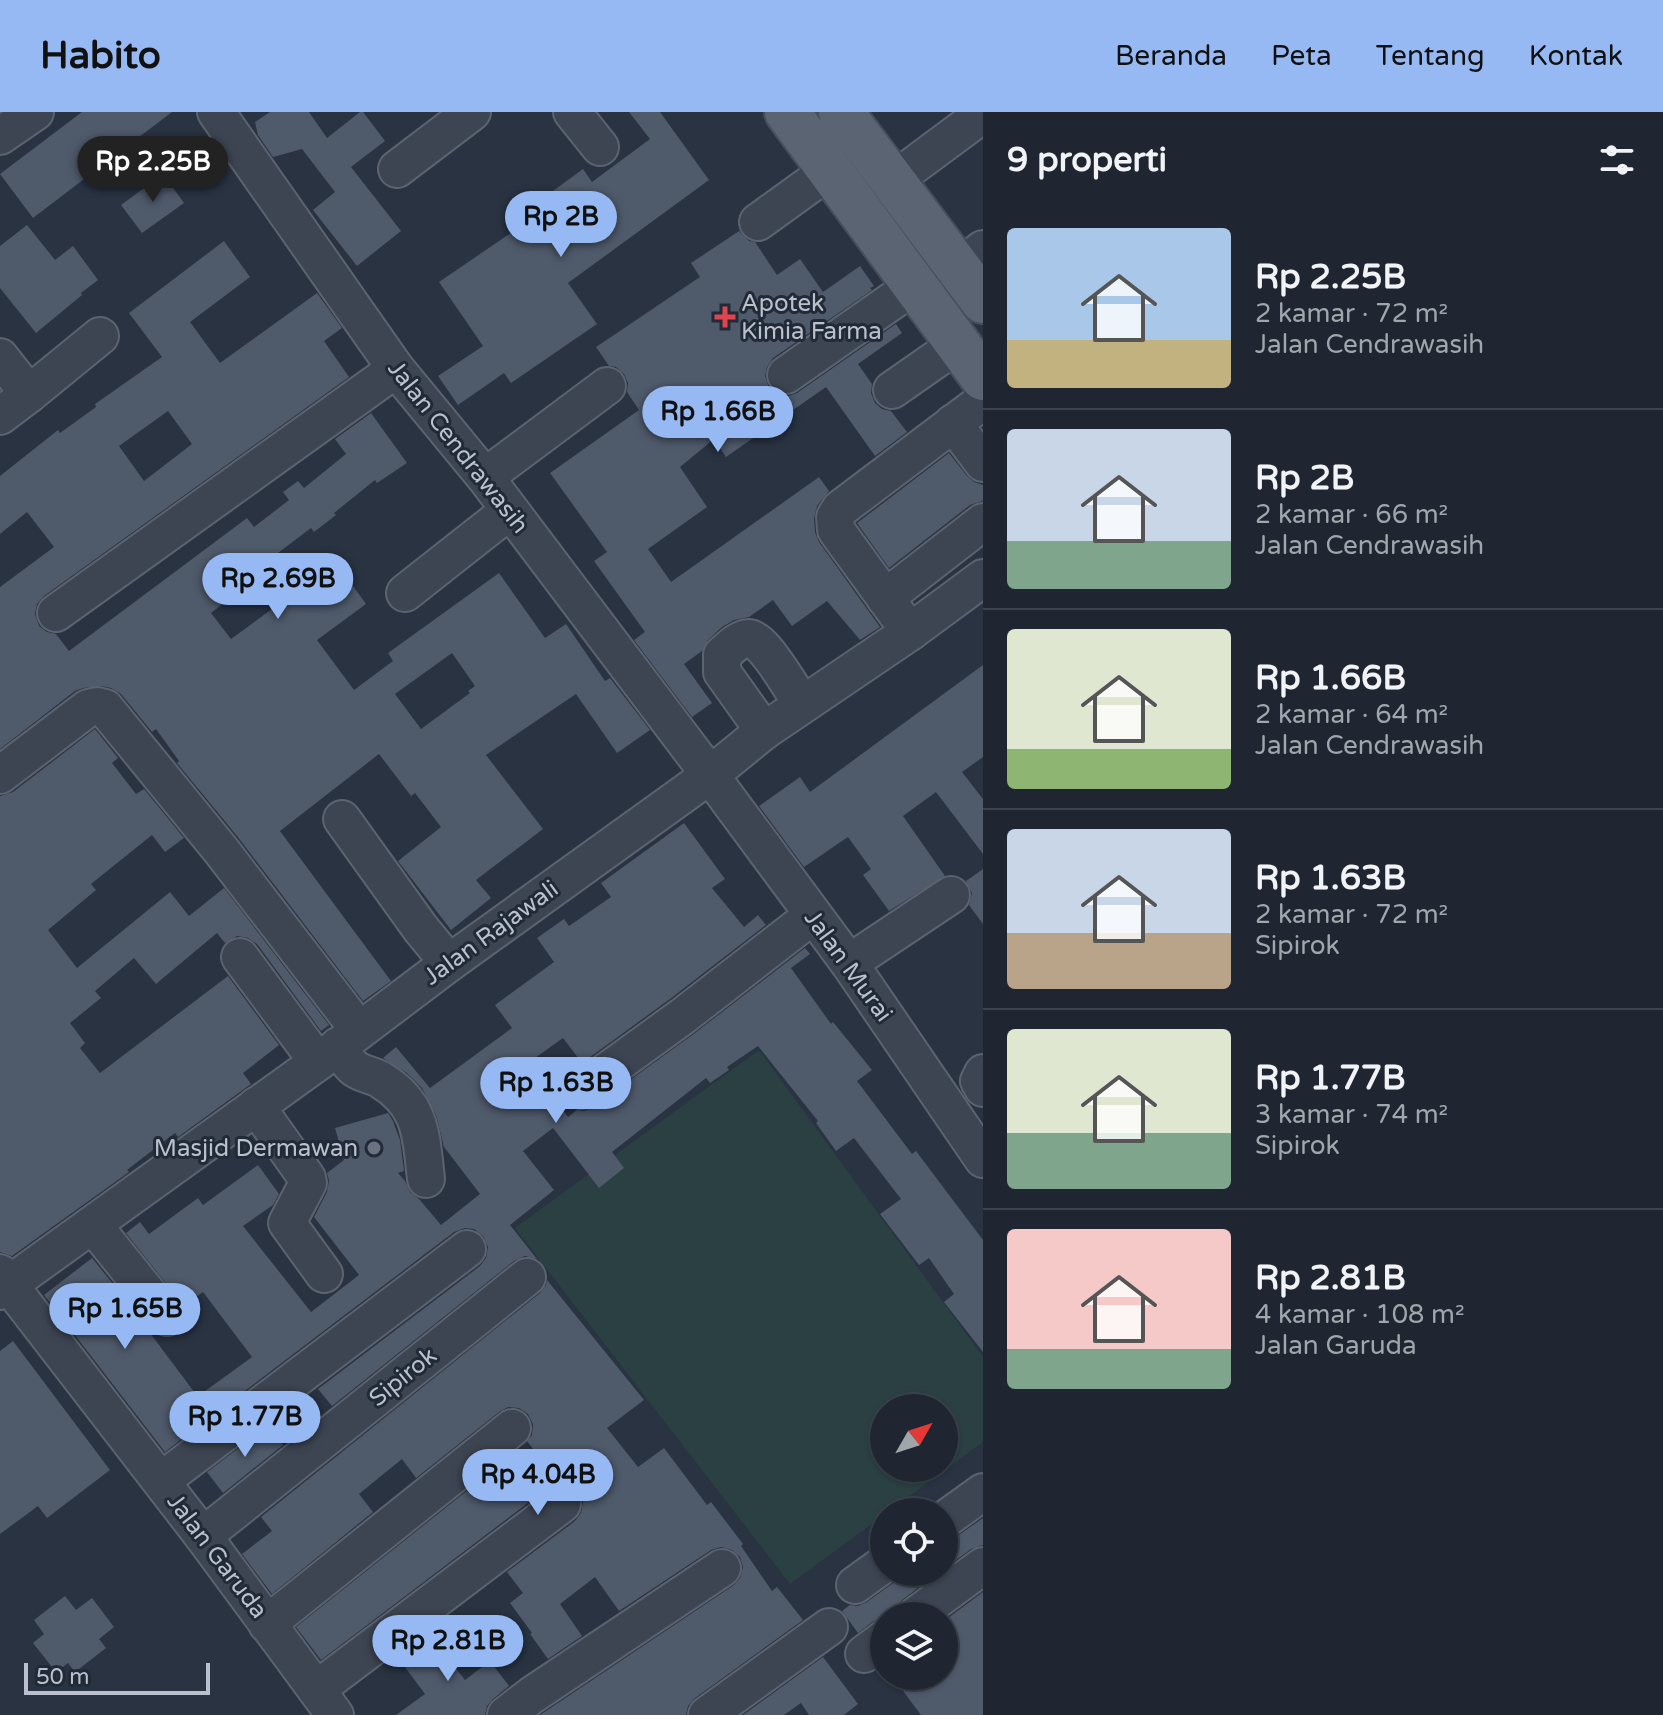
<!DOCTYPE html>
<html lang="id">
<head>
<meta charset="utf-8">
<style>
  :root { --surface:#1f2632; --page:#272e3a; --text:#f1f3f6; --muted:#a1a5ac; --line:#3c434d; --accent:#97b9f3 }
  body { margin:0; font-family:"Varela Round",sans-serif; background:var(--page); color:var(--text); height:100vh; display:flex; flex-direction:column; font-size:30px; white-space:nowrap }
  * { box-sizing:border-box; margin:0 }
  p { font-size:26px; color:var(--muted) }
  .icon { flex:none; width:44px; height:44px; fill:none; stroke:currentColor; stroke-width:2; stroke-linecap:round; stroke-linejoin:round }
  .map { position:relative; flex:1; overflow:hidden }
  .side { display:flex; flex-direction:column; background:var(--surface); width:680px }
  .side>* { flex:none }
  .needle { width:52px; rotate:51deg }
  .tools { position:absolute; left:870px; top:1282px; display:grid; gap:16px }
  .tools a { display:grid; place-items:center; width:88px; height:88px; border-radius:50%; background:var(--surface); box-shadow:0 2px 6px #0004,0 0 0 2px var(--line); font-size:40px }
  .scale { position:absolute; left:24px; bottom:20px; width:186px; box-sizing:border-box; padding-left:8px; border:4px solid #bac0cc; border-top:0; font-size:22px; line-height:28px; white-space:nowrap; color:#bac0cc; -webkit-text-stroke:6px #212a37; paint-order:stroke }
  .price { position:absolute; translate:-50% -68px; padding:0 18px; border-radius:28px; background:var(--accent); color:#111; font-size:26px; line-height:52px; filter:drop-shadow(0 2px 4px #0008) }
  .price::after { content:''; position:absolute; left:50%; top:48px; width:24px; height:18px; margin-left:-12px; background:inherit; clip-path:polygon(0 0,100% 0,50% 100%) }
  .price.on { background:#222; color:#fff }
  ul { padding:0; list-style:none }
  li { display:flex; align-items:center; gap:24px; height:200px; padding:0 24px }
  li+li { border-top:2px solid var(--line) }
  li span { display:grid; place-items:center; flex:none; width:224px; height:160px; border-radius:8px; color:#555 }
  li>.icon { margin-inline-start:auto }
  span .icon { width:96px; height:96px; fill:#fffc; stroke-width:1 }
  li b { font-size:34px }
  h2 { display:flex; justify-content:space-between; align-items:center; height:96px; padding:0 24px; font-size:34px }
  header { display:flex; align-items:center; gap:48px; box-sizing:border-box; height:112px; padding:0 40px; background:var(--accent); color:#111 }
  header strong { font-size:38px }
  nav { display:flex; gap:44px; margin-inline-start:auto; font-size:28px }
  main { display:flex; flex:1; min-height:0 }
  .map>svg:first-child { display:block }
  .green { fill:#2b4043; fill-rule:evenodd }
  .building { fill:#4f5a6b; fill-rule:evenodd }
  .lines { fill:none; stroke-linecap:round; stroke-linejoin:round }
  .minor-casing { stroke:#5b636f; stroke-width:40 }
  .major-casing { stroke:#464e5b; stroke-width:48 }
  .minor { stroke:#3d4552; stroke-width:36 }
  .major { stroke:#5b6472; stroke-width:44 }
  .health-dot { fill:#e0444e; stroke:#212a37; stroke-width:3 }
  .worship-dot { fill:#6b7280; stroke:#212a37; stroke-width:3 }
  .labels { text-anchor:middle; dominant-baseline:central; stroke-width:6; stroke-linejoin:round; paint-order:stroke }
  .poi-label { font-size:24px; fill:#bac0cc; stroke:#212a37; text-anchor:start }
  .street-label { font-size:24px; fill:#bac0cc; stroke:#212a37 }
</style>
</head>
<body>
<header>
<strong>Habito</strong>
<nav><a>Beranda</a><a>Peta</a><a>Tentang</a><a>Kontak</a></nav>
</header>
<main>
<div class="map">
<svg width="983" height="1603" viewBox="0 0 983 1603">
  <rect width="100%" height="100%" fill="#293342"/>
  <!-- green -->
  <path class="green" d="M 759,938 L 983,1245 L 983,1330 L 888,1400 L 884,1400 L 884,1403 L 790,1472 L 515,1116 ZM 884,1296 L 944,1296 L 944,1356 L 884,1356 Z"/>
  <!-- building -->
  <g class="building">
    <path d="M 82,0 L 172,0 L 33,106 L 0,62 Z"/>
    <path d="M 270,0 L 309,0 L 327,26 L 360,0 L 363,0 L 385,29 L 351,55 L 401,119 L 357,154 L 313,98 L 335,80 L 302,37 L 273,45 L 258,23 L 255,10 Z"/>
    <path d="M 629,0 L 660,0 L 709,68 L 568,171 L 597,212 L 511,271 L 504,261 L 458,293 L 438,264 L 483,234 L 439,170 L 521,114 L 516,106 L 583,57 L 592,70 L 650,27 Z"/>
    <path d="M 163,62 L 184,91 L 142,121 L 121,93 Z"/>
    <path d="M 27,113 L 55,148 L 73,134 L 98,168 L 81,181 L 82,183 L 36,221 L 0,176 L 0,134 Z"/>
    <path d="M 739,119 L 749,129 L 755,130 L 777,163 L 800,147 L 823,180 L 860,154 L 874,174 L 870,176 L 872,178 L 773,246 L 767,255 L 765,264 L 769,276 L 778,282 L 789,284 L 797,281 L 896,212 L 902,221 L 858,252 L 872,272 L 871,281 L 875,291 L 882,297 L 891,299 L 907,320 L 875,344 L 826,275 L 726,345 L 714,327 L 680,355 L 707,395 L 648,437 L 671,470 L 819,365 L 829,379 L 817,394 L 814,406 L 815,420 L 819,430 L 880,515 L 860,528 L 827,489 L 792,514 L 773,488 L 749,505 L 734,508 L 722,515 L 708,528 L 702,539 L 684,552 L 712,591 L 692,605 L 634,528 L 645,520 L 594,449 L 607,440 L 550,361 L 639,298 L 627,280 L 628,271 L 624,262 L 616,255 L 609,254 L 596,235 L 700,165 L 691,151 Z"/>
    <path d="M 224,129 L 250,165 L 190,210 L 220,251 L 317,181 L 342,216 L 324,229 L 349,265 L 44,484 L 37,492 L 35,502 L 39,514 L 47,520 L 56,522 L 69,539 L 247,406 L 254,415 L 289,388 L 283,380 L 298,369 L 304,376 L 346,342 L 335,327 L 371,301 L 407,351 L 377,371 L 375,368 L 334,401 L 336,403 L 314,420 L 311,416 L 278,441 L 281,446 L 211,501 L 231,527 L 336,450 L 366,492 L 317,528 L 354,578 L 393,549 L 388,541 L 499,461 L 545,526 L 566,512 L 605,569 L 610,566 L 650,618 L 617,641 L 576,582 L 486,643 L 543,717 L 476,768 L 491,786 L 451,818 L 398,749 L 441,715 L 415,681 L 411,684 L 379,642 L 280,719 L 391,869 L 363,889 L 237,724 L 177,651 L 179,649 L 156,617 L 152,620 L 121,582 L 111,576 L 102,574 L 83,576 L 75,579 L 0,637 L 0,475 L 54,435 L 27,400 L 0,422 L 0,364 L 58,318 L 60,321 L 96,295 L 95,292 L 162,245 L 129,201 ZM 168,299 L 192,332 L 144,369 L 119,334 ZM 452,541 L 475,574 L 468,579 L 470,581 L 421,617 L 395,582 Z"/>
    <path d="M 949,341 L 967,364 L 974,370 L 983,373 L 983,389 L 970,393 L 889,456 L 857,411 Z"/>
    <path d="M 983,553 L 983,645 L 962,660 L 983,687 L 983,742 L 936,680 L 903,704 L 945,764 L 889,799 L 863,763 L 871,757 L 848,725 L 804,755 L 759,694 L 800,665 L 810,680 Z"/>
    <path d="M 95,617 L 118,646 L 112,651 L 136,682 L 144,677 L 184,726 L 165,740 L 152,723 L 91,772 L 96,778 L 48,818 L 77,856 L 170,780 L 189,804 L 224,776 L 329,913 L 321,919 L 257,832 L 248,826 L 237,824 L 225,831 L 217,821 L 156,872 L 134,846 L 95,879 L 101,886 L 70,911 L 85,931 L 80,936 L 100,961 L 228,864 L 279,933 L 243,961 L 251,972 L 178,1025 L 175,1021 L 127,1058 L 129,1060 L 12,1144 L 0,1140 L 0,684 L 13,680 Z"/>
    <path d="M 684,711 L 725,767 L 712,776 L 744,815 L 758,803 L 766,813 L 670,887 L 582,951 L 563,926 L 528,951 L 568,1005 L 577,998 L 584,999 L 593,995 L 695,921 L 805,836 L 810,842 L 791,856 L 831,912 L 833,910 L 872,958 L 857,969 L 912,1042 L 916,1039 L 983,1128 L 983,1240 L 944,1190 L 954,1182 L 929,1146 L 919,1153 L 880,1102 L 901,1087 L 854,1026 L 836,1039 L 816,1011 L 818,1009 L 758,934 L 727,955 L 729,958 L 710,971 L 706,966 L 612,1040 L 624,1056 L 599,1076 L 553,1016 L 523,1039 L 554,1078 L 510,1113 L 537,1147 L 525,1144 L 514,1149 L 332,1294 L 318,1277 L 480,1154 L 486,1146 L 488,1135 L 483,1124 L 474,1117 L 465,1116 L 454,1120 L 216,1301 L 201,1282 L 252,1245 L 203,1180 L 184,1194 L 126,1121 L 140,1110 L 149,1122 L 198,1086 L 203,1093 L 258,1053 L 279,1082 L 273,1093 L 243,1114 L 311,1200 L 359,1163 L 314,1105 L 327,1080 L 329,1068 L 327,1061 L 344,1048 L 335,1016 L 388,1001 L 393,1009 L 400,1028 L 404,1059 L 398,1061 L 405,1069 L 410,1080 L 419,1087 L 441,1113 L 480,1082 L 444,1035 L 436,1003 L 422,976 L 407,961 L 383,946 L 396,935 L 430,976 L 512,916 L 495,893 L 554,850 L 537,826 L 564,807 L 569,814 L 611,785 L 601,771 Z"/>
    <path d="M 983,757 L 983,812 L 969,793 L 972,781 L 966,769 Z"/>
    <path d="M 92,1146 L 152,1220 L 150,1221 L 201,1289 L 173,1310 L 184,1325 L 165,1340 L 44,1183 Z"/>
    <path d="M 547,1168 L 644,1288 L 607,1316 L 638,1355 L 664,1336 L 707,1393 L 711,1390 L 743,1432 L 741,1434 L 772,1479 L 777,1475 L 803,1508 L 695,1586 L 688,1594 L 686,1603 L 540,1603 L 734,1473 L 740,1466 L 743,1455 L 740,1445 L 732,1438 L 721,1435 L 711,1438 L 619,1499 L 595,1465 L 560,1492 L 582,1524 L 548,1547 L 530,1522 L 532,1521 L 510,1491 L 523,1481 L 507,1460 L 575,1409 L 581,1401 L 583,1389 L 578,1379 L 569,1372 L 559,1371 L 549,1375 L 321,1548 L 296,1515 L 488,1362 L 507,1388 L 549,1358 L 527,1329 L 532,1323 L 533,1312 L 528,1302 L 519,1296 L 508,1295 L 499,1300 L 416,1366 L 402,1347 L 359,1382 L 373,1400 L 272,1482 L 242,1442 L 272,1419 L 261,1405 L 540,1181 L 546,1173 Z"/>
    <path d="M 13,1229 L 110,1358 L 47,1406 L 38,1394 L 0,1422 L 0,1239 Z"/>
    <path d="M 268,1314 L 283,1333 L 223,1381 L 207,1360 Z"/>
    <path d="M 983,1406 L 983,1433 L 971,1437 L 944,1457 L 944,1429 L 956,1425 Z"/>
    <path d="M 903,1460 L 939,1460 L 902,1488 L 896,1495 L 894,1504 L 884,1504 L 884,1506 L 872,1510 L 858,1521 L 842,1499 L 850,1493 L 858,1494 L 867,1490 L 896,1469 Z"/>
    <path d="M 983,1480 L 983,1603 L 921,1603 L 892,1564 L 944,1564 L 944,1509 Z"/>
    <path d="M 65,1484 L 76,1498 L 92,1486 L 114,1515 L 99,1527 L 106,1536 L 75,1560 L 68,1551 L 56,1560 L 33,1531 L 44,1522 L 34,1508 Z"/>
    <path d="M 428,1520 L 465,1568 L 490,1549 L 509,1574 L 493,1587 L 487,1594 L 485,1603 L 396,1603 L 425,1582 L 396,1543 Z"/>
    <path d="M 823,1545 L 858,1592 L 844,1603 L 809,1603 L 801,1591 L 784,1603 L 743,1603 Z"/>
  </g>
  <g class="lines">
    <!-- minor casing -->
    <g class="minor-casing">
      <g id="minor">
        <path d="M 216,0 L 396,257 L 485,365 L 710,663 L 849,851 L 983,1047"/>
        <path d="M 572,0 L 600,35"/>
        <path d="M 0,24 L 35,0"/>
        <path d="M 397,57 L 472,0"/>
        <path d="M 894,68 L 983,2"/>
        <path d="M 758,110 L 830,58"/>
        <path d="M 958,156 L 983,137"/>
        <path d="M 0,245 L 29,282 L 100,224"/>
        <path d="M 786,263 L 915,173"/>
        <path d="M 892,278 L 958,232"/>
        <path d="M 0,304 L 29,282"/>
        <path d="M 953,311 L 983,351"/>
        <path d="M 485,365 L 607,274"/>
        <path d="M 405,481 L 509,399"/>
        <path d="M 885,486 L 983,410"/>
        <path d="M 56,501 L 396,257"/>
        <path d="M 910,520 L 836,418 L 835,405 L 840,397 L 983,289"/>
        <path d="M 764,619 L 722,560 L 722,543 C 729,537 739,526 749,526 C 764,527 793,579 802,592"/>
        <path d="M 0,663 L 88,596 L 97,594 L 105,596 L 220,737 L 359,918"/>
        <path d="M 342,707 L 421,817 L 449,851"/>
        <path d="M 240,845 L 318,950"/>
        <path d="M 849,851 L 951,783"/>
        <path d="M 338,934 C 343,941 347,950 353,955 C 360,962 373,963 381,968 C 422,993 421,1024 426,1067"/>
        <path d="M 983,961 L 979,969 L 983,976"/>
        <path d="M 581,978 L 683,904 L 812,804"/>
        <path d="M 256,994 L 307,1066 L 308,1071 L 287,1111 L 324,1162"/>
        <path d="M 93,1113 L 167,1205"/>
        <path d="M 0,1161 L 203,1424 L 335,1603"/>
        <path d="M 0,1179 L 318,950 L 449,851 L 710,663 L 764,619 L 910,520 L 983,466"/>
        <path d="M 161,1369 L 467,1137"/>
        <path d="M 944,1408 L 983,1380"/>
        <path d="M 203,1424 L 527,1165"/>
        <path d="M 855,1473 L 884,1452"/>
        <path d="M 915,1504 L 983,1454"/>
        <path d="M 267,1512 L 512,1316"/>
        <path d="M 864,1542 L 884,1527"/>
        <path d="M 317,1577 L 562,1392"/>
        <path d="M 506,1603 L 532,1583 L 722,1456"/>
        <path d="M 707,1603 L 829,1515"/>
      </g>
    </g>
    <!-- major casing -->
    <g class="major-casing">
      <g id="major">
        <path d="M 787,0 L 983,266"/>
        <path d="M 841,0 L 983,189"/>
      </g>
    </g>
    <!-- minor -->
    <use href="#minor" class="minor"/>
    <!-- major -->
    <use href="#major" class="major"/>
  </g>
  <!-- markers -->
  <path class="health-dot" d="M721 193h8v8h8v8h-8v8h-8v-8h-8v-8h8z"/>
  <circle class="worship-dot" cx="374" cy="1036" r="8"/>
  <g class="labels">
    <!-- poi labels -->
    <g class="poi-label">
      <text x="741" y="191">Apotek<tspan x="741" dy="28">Kimia Farma</tspan></text>
      <text x="358" y="1036" text-anchor="end">Masjid Dermawan</text>
    </g>
    <!-- street labels -->
    <g class="street-label">
      <text transform="translate(458 335) rotate(52)">Jalan Cendrawasih</text>
      <text transform="translate(491 821) rotate(-36)">Jalan Rajawali</text>
      <text transform="translate(848 854) rotate(54)">Jalan Murai</text>
      <text transform="translate(403 1265) rotate(-39)">Sipirok</text>
      <text transform="translate(217 1444) rotate(53)">Jalan Garuda</text>
    </g>
  </g>
</svg>
<div class="tools">
<a><svg class="needle" viewBox="-14 -14 28 28"><path d="M0-13l5 13h-10z" fill="#e53935"/><path d="M0 13l5-13h-10z" fill="#a1a5ac"/></svg></a>
<a><svg class="icon" aria-label="locate" viewBox="0 0 24 24"><circle cx="12" cy="12" r="6"/><path d="M12 2v4M12 18v4M2 12h4M18 12h4"/></svg></a>
<a><svg class="icon" aria-label="layers" viewBox="0 0 24 24"><path d="M12 4l9 5-9 5-9-5zM3 14l9 5 9-5"/></svg></a>
</div>
<div class="scale">50 m</div>
<b class="price on" style="left:153px;top:92px">Rp 2.25B</b>
<b class="price" style="left:561px;top:147px">Rp 2B</b>
<b class="price" style="left:718px;top:342px">Rp 1.66B</b>
<b class="price" style="left:278px;top:509px">Rp 2.69B</b>
<b class="price" style="left:556px;top:1013px">Rp 1.63B</b>
<b class="price" style="left:125px;top:1239px">Rp 1.65B</b>
<b class="price" style="left:245px;top:1347px">Rp 1.77B</b>
<b class="price" style="left:538px;top:1405px">Rp 4.04B</b>
<b class="price" style="left:448px;top:1571px">Rp 2.81B</b>
</div>
<section class="side">
<h2>9 properti<svg class="icon" aria-label="filters" viewBox="0 0 24 24"><path d="M4 7h16M4 17h16"/><circle cx="9" cy="7" r="2"/><circle cx="15" cy="17" r="2"/></svg></h2>
<ul>
<li><span style="background:linear-gradient(#a9c7e8 70%,#c2b280 0)"><svg class="icon" aria-label="home" viewBox="0 0 24 24"><path d="M3 11l9-7 9 7M6 9v11h12V9"/></svg></span><div><b>Rp 2.25B</b><p>2 kamar · 72 m²</p><p>Jalan Cendrawasih</p></div></li>
<li><span style="background:linear-gradient(#c9d6e8 70%,#7fa58c 0)"><svg class="icon" aria-label="home" viewBox="0 0 24 24"><path d="M3 11l9-7 9 7M6 9v11h12V9"/></svg></span><div><b>Rp 2B</b><p>2 kamar · 66 m²</p><p>Jalan Cendrawasih</p></div></li>
<li><span style="background:linear-gradient(#dfe7d0 75%,#8fb573 0)"><svg class="icon" aria-label="home" viewBox="0 0 24 24"><path d="M3 11l9-7 9 7M6 9v11h12V9"/></svg></span><div><b>Rp 1.66B</b><p>2 kamar · 64 m²</p><p>Jalan Cendrawasih</p></div></li>
<li><span style="background:linear-gradient(#c9d6e8 65%,#b9a48a 0)"><svg class="icon" aria-label="home" viewBox="0 0 24 24"><path d="M3 11l9-7 9 7M6 9v11h12V9"/></svg></span><div><b>Rp 1.63B</b><p>2 kamar · 72 m²</p><p>Sipirok</p></div></li>
<li><span style="background:linear-gradient(#dfe7d0 65%,#7fa58c 0)"><svg class="icon" aria-label="home" viewBox="0 0 24 24"><path d="M3 11l9-7 9 7M6 9v11h12V9"/></svg></span><div><b>Rp 1.77B</b><p>3 kamar · 74 m²</p><p>Sipirok</p></div></li>
<li><span style="background:linear-gradient(#f6c9c9 75%,#7fa58c 0)"><svg class="icon" aria-label="home" viewBox="0 0 24 24"><path d="M3 11l9-7 9 7M6 9v11h12V9"/></svg></span><div><b>Rp 2.81B</b><p>4 kamar · 108 m²</p><p>Jalan Garuda</p></div></li>
</ul>
</section>
</main>
</body>
</html>
